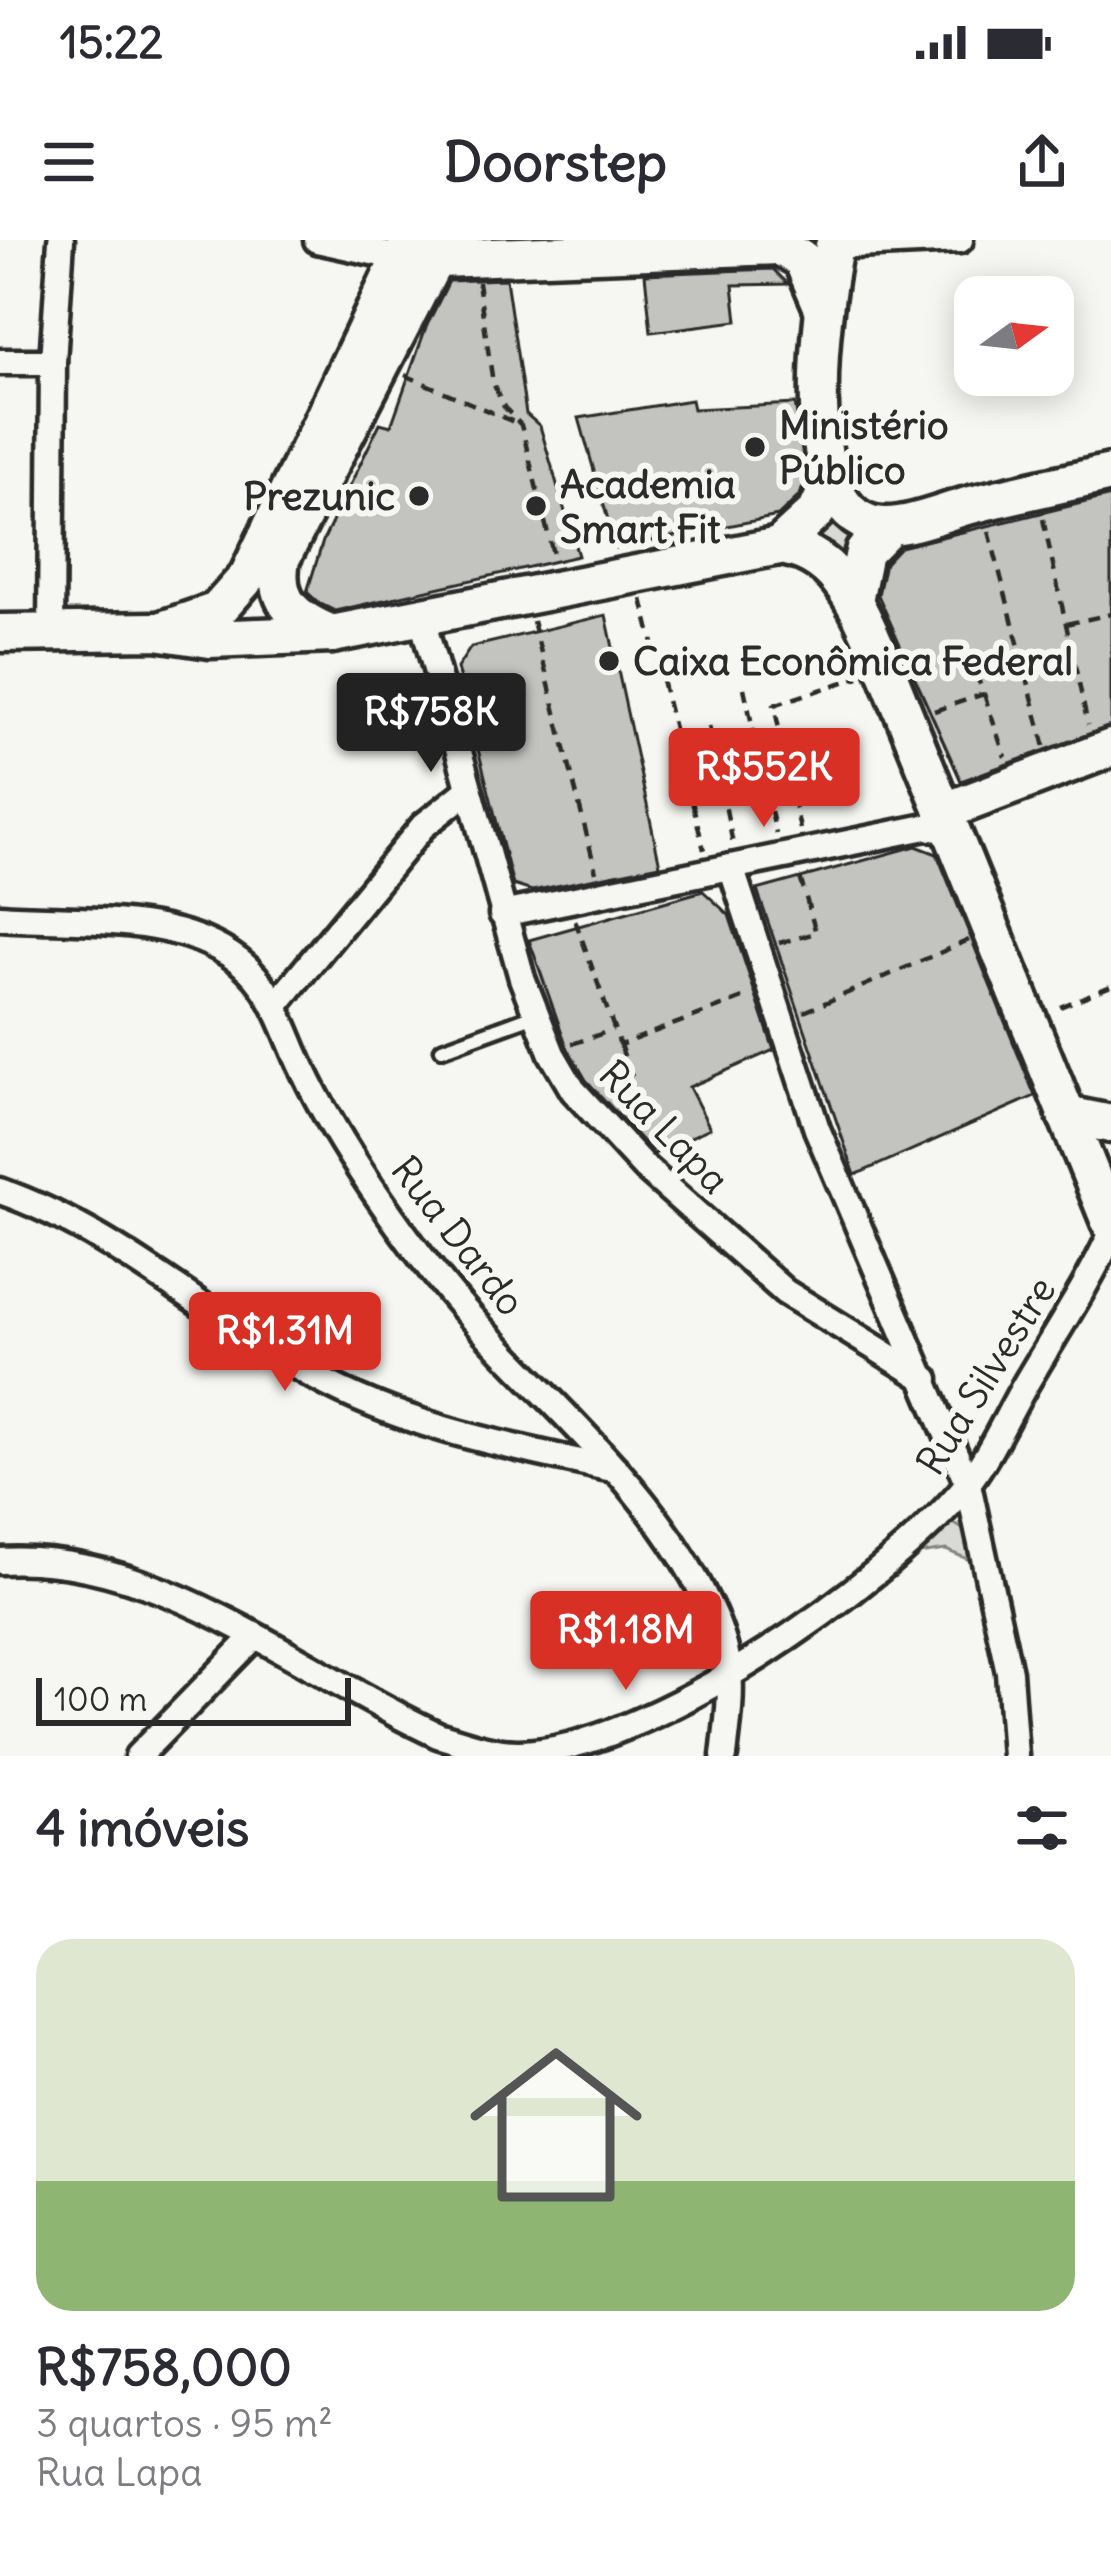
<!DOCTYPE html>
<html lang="pt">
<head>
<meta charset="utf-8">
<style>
  :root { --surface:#fff; --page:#f2f2f3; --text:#2b2b33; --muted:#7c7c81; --line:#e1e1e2; --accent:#d93025 }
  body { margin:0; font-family:Delius,sans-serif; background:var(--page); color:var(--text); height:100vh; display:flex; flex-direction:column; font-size:45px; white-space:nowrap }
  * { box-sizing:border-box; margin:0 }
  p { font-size:39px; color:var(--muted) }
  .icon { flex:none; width:66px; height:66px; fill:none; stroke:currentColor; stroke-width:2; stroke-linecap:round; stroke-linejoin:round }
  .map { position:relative; height:1516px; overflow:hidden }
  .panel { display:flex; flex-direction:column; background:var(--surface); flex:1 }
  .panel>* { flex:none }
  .needle { width:78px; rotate:75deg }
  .controls { position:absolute; left:954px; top:36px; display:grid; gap:24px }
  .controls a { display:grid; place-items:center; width:120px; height:120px; border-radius:24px; background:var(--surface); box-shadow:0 6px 30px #0003; font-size:60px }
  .scale { position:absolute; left:36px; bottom:30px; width:315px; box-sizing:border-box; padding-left:12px; border:6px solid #2b2b2b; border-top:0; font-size:33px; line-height:42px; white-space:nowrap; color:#2b2b2b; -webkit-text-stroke:9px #f6f6f2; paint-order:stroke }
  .price { position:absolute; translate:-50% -102px; padding:0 27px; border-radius:12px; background:var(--accent); color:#fff; font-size:39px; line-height:78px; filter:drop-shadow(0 3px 6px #0008) }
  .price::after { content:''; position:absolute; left:50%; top:72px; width:36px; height:27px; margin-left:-18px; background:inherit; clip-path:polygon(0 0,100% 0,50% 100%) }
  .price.active { background:#222; color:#fff }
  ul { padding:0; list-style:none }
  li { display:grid; align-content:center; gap:24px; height:636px; padding:0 36px }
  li+li { border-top:3px solid var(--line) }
  li span { display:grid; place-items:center; height:372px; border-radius:36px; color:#555 }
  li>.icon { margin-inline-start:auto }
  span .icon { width:216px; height:216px; fill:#fffc; stroke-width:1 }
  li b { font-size:51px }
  h2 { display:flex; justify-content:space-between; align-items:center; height:144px; padding:0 36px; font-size:51px }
  .status { display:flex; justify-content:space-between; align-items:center; height:84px; padding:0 60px; background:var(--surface); direction:ltr }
  .status svg { height:33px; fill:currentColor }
  header { display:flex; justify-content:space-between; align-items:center; height:156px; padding:0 36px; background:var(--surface); font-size:54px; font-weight:800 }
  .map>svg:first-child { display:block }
  .green { fill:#d9d9d5; stroke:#828280; stroke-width:3 }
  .building { fill:#c3c3c0; stroke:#2b2b2b; stroke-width:3 }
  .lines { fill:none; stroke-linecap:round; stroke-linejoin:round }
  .service-casing { stroke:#2b2b2b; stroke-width:21 }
  .minor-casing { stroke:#2b2b2b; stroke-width:33 }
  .primary-casing { stroke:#2b2b2b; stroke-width:45 }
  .path { stroke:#2b2b2b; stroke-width:4.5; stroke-dasharray:12 9; stroke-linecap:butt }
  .service { stroke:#f6f6f2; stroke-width:12 }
  .minor { stroke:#f6f6f2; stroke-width:24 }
  .primary { stroke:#f6f6f2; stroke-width:36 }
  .poi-dot { fill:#2b2b2b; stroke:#f6f6f2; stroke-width:4.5 }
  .labels { text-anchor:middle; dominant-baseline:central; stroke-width:12; stroke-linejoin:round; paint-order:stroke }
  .poi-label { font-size:39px; font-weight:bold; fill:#2b2b2b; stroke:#f6f6f2; text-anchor:start }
  .street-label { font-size:39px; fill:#2b2b2b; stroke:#f6f6f2 }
</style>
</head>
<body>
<div class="status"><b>15:22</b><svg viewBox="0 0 49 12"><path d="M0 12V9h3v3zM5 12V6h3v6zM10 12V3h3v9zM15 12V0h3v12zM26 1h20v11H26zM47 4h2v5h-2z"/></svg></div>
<header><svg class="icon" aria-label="menu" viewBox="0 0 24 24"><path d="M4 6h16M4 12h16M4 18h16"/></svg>Doorstep<svg class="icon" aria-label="share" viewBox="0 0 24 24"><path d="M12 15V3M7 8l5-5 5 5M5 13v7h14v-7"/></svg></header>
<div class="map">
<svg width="1111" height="1516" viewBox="0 0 1111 1516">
  <rect width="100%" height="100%" fill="#f6f6f2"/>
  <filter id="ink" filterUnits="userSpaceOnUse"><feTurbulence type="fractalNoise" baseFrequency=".00833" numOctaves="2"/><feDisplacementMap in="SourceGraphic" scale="24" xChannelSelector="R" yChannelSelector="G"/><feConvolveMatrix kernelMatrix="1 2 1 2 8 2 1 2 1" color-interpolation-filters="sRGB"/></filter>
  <g filter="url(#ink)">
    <!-- green -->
    <g class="green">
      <path d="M 826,265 L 859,294 L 851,324 L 809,296 Z"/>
      <path d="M 949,1281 L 963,1289 L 972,1321 L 946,1310 L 919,1314 Z"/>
    </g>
    <!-- building -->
    <g class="building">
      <path d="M 773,29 L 788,44 L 733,45 L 737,81 L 651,92 L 645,34 Z"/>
      <path d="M 506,39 L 526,174 L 540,186 L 578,316 L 335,371 L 319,363 L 307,352 L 323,301 L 380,183 L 391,186 L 426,87 L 449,41 Z"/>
      <path d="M 691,160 L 693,169 L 795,164 L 808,238 L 798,257 L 778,276 L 616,308 L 579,178 Z"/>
      <path d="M 1111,256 L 1111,486 L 961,541 L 878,355 L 885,323 L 900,307 Z"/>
      <path d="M 606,375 L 660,625 L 532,651 L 513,645 L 457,428 L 471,407 Z"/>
      <path d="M 916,606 L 937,614 L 1035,856 L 855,935 L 757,650 Z"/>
      <path d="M 703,651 L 729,675 L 774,810 L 689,847 L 710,888 L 654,914 L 586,840 L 567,807 L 529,700 Z"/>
    </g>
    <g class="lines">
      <!-- service casing -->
      <g class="service-casing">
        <path id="service" d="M 442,809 L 535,775"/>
      </g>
      <!-- minor casing -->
      <g class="minor-casing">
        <g id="minor">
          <path d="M 317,0 L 400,18"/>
          <path d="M 834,6 L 960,0"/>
          <path d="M 0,122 L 53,122"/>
          <path d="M 422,379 L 522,738 L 552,814 L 573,850 L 645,928 L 785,1052 L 926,1139"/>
          <path d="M 51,393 L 53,122 L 61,0"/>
          <path d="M 731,627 L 817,889 L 968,1244 L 1009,1432 L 1015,1516"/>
          <path d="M 502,674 L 926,587 L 950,591"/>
          <path d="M 0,677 C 76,683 175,672 239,721 C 275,749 284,791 303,830 C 322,870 347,911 372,948 C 404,995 439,1043 478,1085 C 560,1173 657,1255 709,1366 C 737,1425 731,1454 724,1516"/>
          <path d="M 276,765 L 423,586 L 466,552"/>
          <path d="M 0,951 C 117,992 206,1077 313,1136 C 407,1188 513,1207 617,1230"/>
          <path d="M 0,1321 C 161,1312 298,1431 438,1495 C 464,1503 491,1513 518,1513 C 647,1512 885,1344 965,1247 C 989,1217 1006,1178 1025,1145 C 1054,1095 1087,1047 1111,994"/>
          <path d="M 138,1516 L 253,1398"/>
        </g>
      </g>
      <!-- primary casing -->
      <g class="primary-casing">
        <g id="primary">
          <path d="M 834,6 C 822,66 789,287 886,286 C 911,286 942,273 967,266 C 1014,254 1063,244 1111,233"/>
          <path d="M 415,20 L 778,6 L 802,19 L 822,66"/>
          <path d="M 779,306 L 817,271 L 829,245"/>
          <path d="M 854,361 L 864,312 L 889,287"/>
          <path d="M 165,389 L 217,371 L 248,336 L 400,18 L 414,0"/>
          <path d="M 0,393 L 156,391 L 210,399 L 332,394 L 779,306 C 842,312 861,377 885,427 L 1111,984"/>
          <path d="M 332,394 C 295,379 273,362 281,319 L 445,0"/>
          <path d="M 943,572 L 1111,508"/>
          <path d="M 1066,875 L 1111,884"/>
        </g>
      </g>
      <!-- path -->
      <g class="path">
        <path d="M 478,42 L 493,143 L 504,167 L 521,185 L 555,322"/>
        <path d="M 405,135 L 516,183"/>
        <path d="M 1043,279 L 1088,485"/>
        <path d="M 989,291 L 1045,507"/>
        <path d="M 642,359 L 704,610"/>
        <path d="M 533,381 L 596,632"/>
        <path d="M 1066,384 L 1111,374"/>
        <path d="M 744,448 L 776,594"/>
        <path d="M 984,454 L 1005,517"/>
        <path d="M 934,471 L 984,454 L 971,422"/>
        <path d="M 709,486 L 733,604"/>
        <path d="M 800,589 L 774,465 L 859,437"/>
        <path d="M 575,680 L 620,805 L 748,756"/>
        <path d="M 779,703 L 816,693 L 800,637"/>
        <path d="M 1060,767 L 1111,746"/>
        <path d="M 804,772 L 969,700"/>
        <path d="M 572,804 L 612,790"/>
        <path d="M 620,805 L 632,836"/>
      </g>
      <!-- service -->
      <use href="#service" class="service"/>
      <!-- minor -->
      <use href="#minor" class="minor"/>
      <!-- primary -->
      <use href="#primary" class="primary"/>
    </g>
  </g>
  <!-- markers -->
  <g class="poi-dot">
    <circle cx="755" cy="207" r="12"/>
    <circle cx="419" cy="256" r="12"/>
    <circle cx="536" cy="266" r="12"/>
    <circle cx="609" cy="421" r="12"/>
  </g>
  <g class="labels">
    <!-- poi labels -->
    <g class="poi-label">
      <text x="779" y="185">Ministério<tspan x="779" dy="45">Público</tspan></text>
      <text x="560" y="244">Academia<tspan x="560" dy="45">Smart Fit</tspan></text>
      <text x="395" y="256" text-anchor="end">Prezunic</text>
      <text x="633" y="421">Caixa Econômica Federal</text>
    </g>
    <!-- street labels -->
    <g class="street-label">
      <text transform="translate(664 887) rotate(46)">Rua Lapa</text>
      <text transform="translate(458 996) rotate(52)">Rua Dardo</text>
      <text transform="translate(986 1136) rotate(-58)">Rua Silvestre</text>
    </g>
  </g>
</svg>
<div class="controls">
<a><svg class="needle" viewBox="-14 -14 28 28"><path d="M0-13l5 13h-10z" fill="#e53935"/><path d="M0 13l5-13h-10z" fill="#7c7c81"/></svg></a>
</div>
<div class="scale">100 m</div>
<b class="price active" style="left:431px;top:535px">R$758K</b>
<b class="price" style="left:764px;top:590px">R$552K</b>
<b class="price" style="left:285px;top:1154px">R$1.31M</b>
<b class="price" style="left:626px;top:1453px">R$1.18M</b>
</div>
<section class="panel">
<h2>4 imóveis<svg class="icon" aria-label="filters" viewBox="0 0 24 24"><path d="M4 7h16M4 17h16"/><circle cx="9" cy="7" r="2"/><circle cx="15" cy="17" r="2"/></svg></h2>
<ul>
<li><span style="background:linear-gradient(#dfe7d0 65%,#8fb573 0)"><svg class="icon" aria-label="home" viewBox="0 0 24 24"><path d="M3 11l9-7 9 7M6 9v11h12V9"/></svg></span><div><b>R$758,000</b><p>3 quartos · 95 m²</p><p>Rua Lapa</p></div></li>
</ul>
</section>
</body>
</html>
